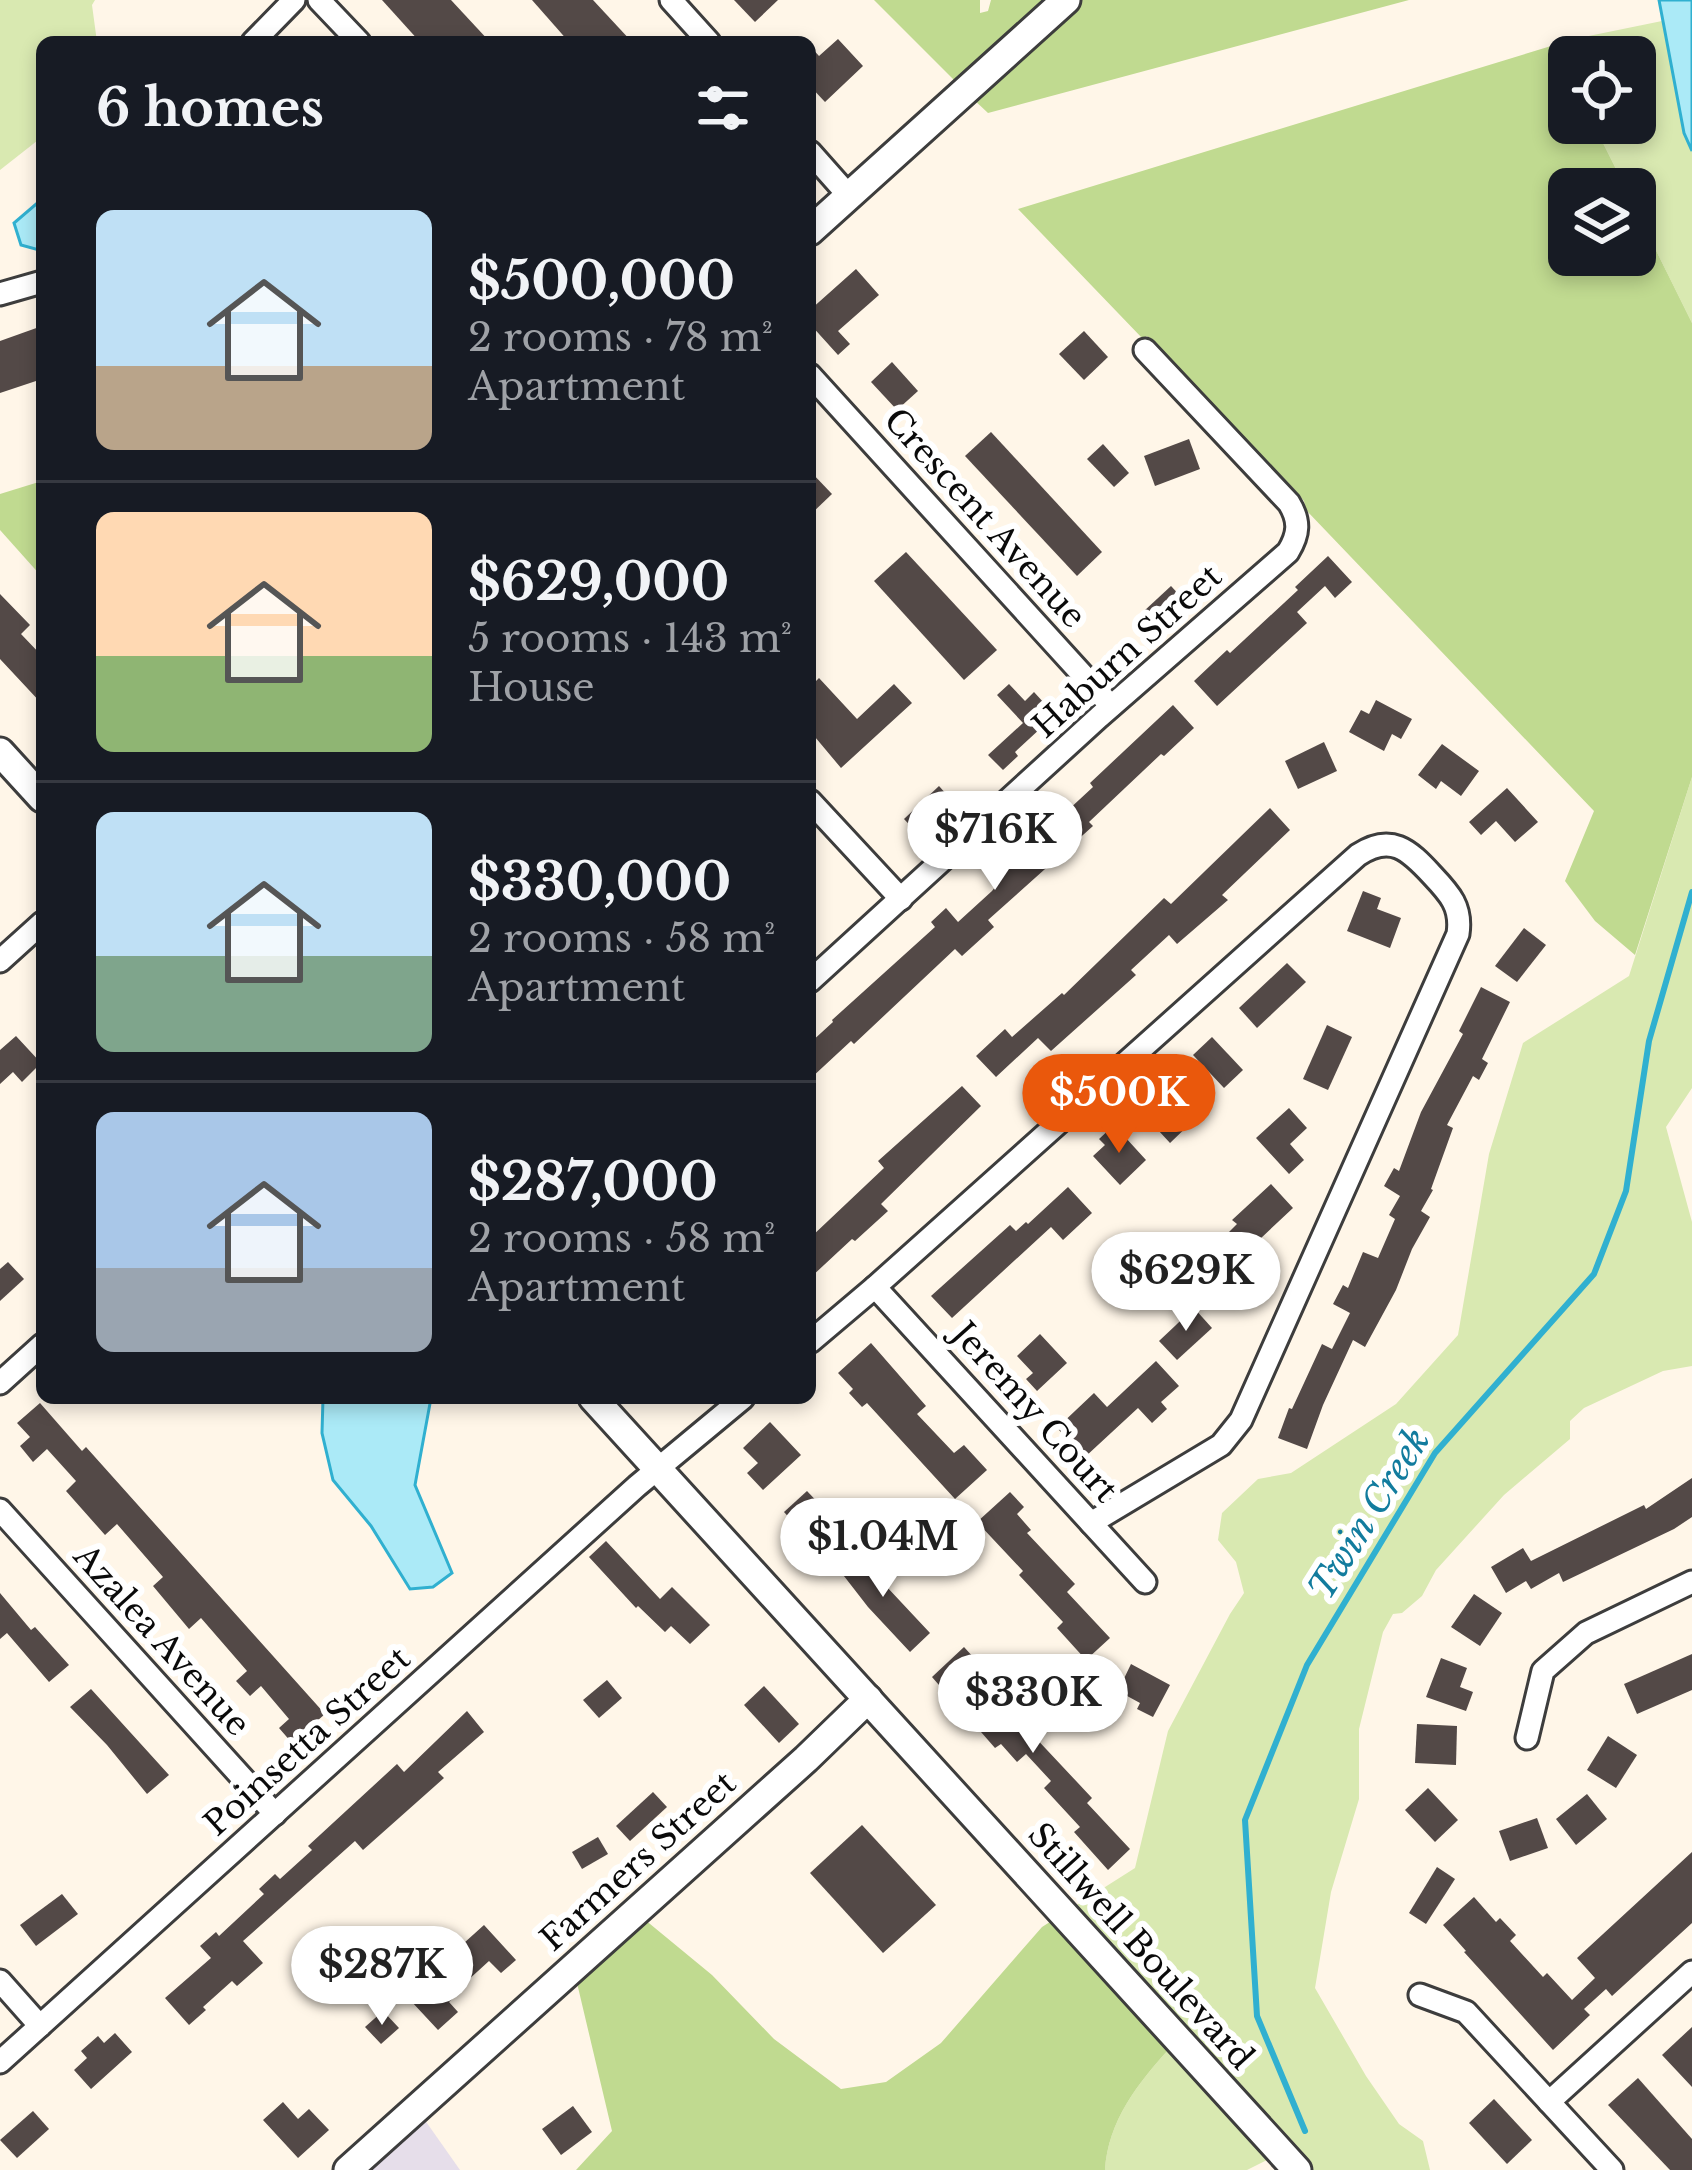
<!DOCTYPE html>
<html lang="en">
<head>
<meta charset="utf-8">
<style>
  :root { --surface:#171b24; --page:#242831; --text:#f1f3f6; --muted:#9ea1a6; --line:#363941; --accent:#ea580c }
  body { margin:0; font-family:"Libre Baskerville",serif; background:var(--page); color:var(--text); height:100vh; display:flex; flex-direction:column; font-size:45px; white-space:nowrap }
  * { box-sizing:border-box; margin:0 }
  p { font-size:39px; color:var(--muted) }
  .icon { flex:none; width:66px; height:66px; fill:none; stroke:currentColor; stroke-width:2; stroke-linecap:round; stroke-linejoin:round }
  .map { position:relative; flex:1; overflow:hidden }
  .sheet { position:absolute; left:36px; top:36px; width:780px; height:1368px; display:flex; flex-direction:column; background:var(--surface); border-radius:18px; box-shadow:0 6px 18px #0003 }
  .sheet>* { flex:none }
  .buttons { position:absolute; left:1548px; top:36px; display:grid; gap:24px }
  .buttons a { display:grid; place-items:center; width:108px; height:108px; border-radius:18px; background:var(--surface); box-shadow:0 6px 18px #0003; font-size:60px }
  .price { position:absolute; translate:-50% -102px; padding:0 27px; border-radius:42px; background:#fff; color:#222; font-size:39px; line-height:78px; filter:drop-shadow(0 3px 6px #0008) }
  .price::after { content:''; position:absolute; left:50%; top:72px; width:36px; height:27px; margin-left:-18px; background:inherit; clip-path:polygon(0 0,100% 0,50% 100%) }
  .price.current { background:var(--accent); color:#fff }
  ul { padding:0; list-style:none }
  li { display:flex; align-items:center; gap:36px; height:300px; padding:0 60px }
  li+li { border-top:3px solid var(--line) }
  li span { display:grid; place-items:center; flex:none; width:336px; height:240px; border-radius:18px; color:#555 }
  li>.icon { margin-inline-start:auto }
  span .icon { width:144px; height:144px; fill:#fffc; stroke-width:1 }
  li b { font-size:51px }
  h2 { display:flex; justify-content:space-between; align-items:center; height:144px; padding:0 60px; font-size:51px }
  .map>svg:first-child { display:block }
  .industrial { fill:#e6deea }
  .green { fill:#d9e9b1 }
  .forest { fill:#c0da90 }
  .water { fill:#abeaf7; stroke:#30b0d0; stroke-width:3 }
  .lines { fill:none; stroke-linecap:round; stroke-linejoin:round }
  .stream { stroke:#30b0d0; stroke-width:6 }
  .building { fill:#534947 }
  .minor-casing { stroke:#3d3d3d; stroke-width:27 }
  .tertiary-casing { stroke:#3d3d3d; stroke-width:33 }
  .minor { stroke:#fff; stroke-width:21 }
  .tertiary { stroke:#fff; stroke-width:27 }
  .labels { text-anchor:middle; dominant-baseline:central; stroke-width:12; stroke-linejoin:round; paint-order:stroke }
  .street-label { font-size:33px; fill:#0a0a0a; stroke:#fff }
  .water-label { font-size:36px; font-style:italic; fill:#127c9e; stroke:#fff }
</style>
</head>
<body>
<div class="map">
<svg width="1692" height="2170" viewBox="0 0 1692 2170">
  <rect width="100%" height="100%" fill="#fff6e8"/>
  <!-- industrial -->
  <path class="industrial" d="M 422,2116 L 460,2170 L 363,2170 Z"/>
  <!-- green -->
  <g class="green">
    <path d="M 0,0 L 95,0 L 92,5 L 97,42 L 42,42 L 42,137 L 0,170 Z"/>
    <path d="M 1662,21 L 1684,133 L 1692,151 L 1692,323 L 1635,208 L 1635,189 L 1626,189 L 1603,143 L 1597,123 L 1635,123 L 1635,57 L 1579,57 L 1574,39 Z"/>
    <path d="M 1692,777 L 1692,1088 L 1666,1127 L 1692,1222 L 1692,1366 L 1663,1371 L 1584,1408 L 1570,1421 L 1570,1439 L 1504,1495 L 1436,1570 L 1422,1596 L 1402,1613 L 1393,1614 L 1383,1632 L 1359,1729 L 1359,1799 L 1331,1892 L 1315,1988 L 1366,2076 L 1399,2124 L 1423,2141 L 1430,2170 L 1312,2170 L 1072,1908 L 1135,1868 L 1168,1731 L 1230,1614 L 1244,1593 L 1236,1562 L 1218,1540 L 1222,1513 L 1258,1479 L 1291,1473 L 1396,1404 L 1458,1335 L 1489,1154 L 1523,1043 L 1629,976 Z"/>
    <path d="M 1170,2048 L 1282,2170 L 1276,2170 L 1267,2160 L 1247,2170 L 1105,2170 C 1108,2121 1138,2083 1170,2048 Z"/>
  </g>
  <!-- forest -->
  <g class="forest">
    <path d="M 874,0 L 980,0 L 980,13 L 988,11 L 991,0 L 1052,0 L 958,84 Z"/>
    <path d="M 1080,0 L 1409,0 L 988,113 L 972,98 Z"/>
    <path d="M 1574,39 L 1579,57 L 1569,57 L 1569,123 L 1597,123 L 1603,143 L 1626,189 L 1569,189 L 1569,255 L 1635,255 L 1635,208 L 1692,323 L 1692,777 L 1635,955 L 1595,921 L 1565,881 L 1594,811 L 1306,510 L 1304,501 L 1294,489 L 1147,336 L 1143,339 L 1018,209 Z"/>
    <path d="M 42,481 L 42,577 L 0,530 L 0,494 Z"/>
    <path d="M 644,1919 L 712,1975 L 774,2039 L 841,2089 L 886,2082 L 941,2043 L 1042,1927 L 1053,1920 L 1170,2048 C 1138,2083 1108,2121 1105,2170 L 576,2170 L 612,2131 L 577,1983 Z"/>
  </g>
  <!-- water -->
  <g class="water">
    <path d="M 1659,0 L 1692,0 L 1692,151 L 1684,133 Z"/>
    <path d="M 42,199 L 42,249 L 39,250 L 21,245 L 14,223 Z"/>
    <path d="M 323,1398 L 431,1398 L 415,1485 L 452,1573 L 433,1587 L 410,1589 L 371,1526 L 333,1480 L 322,1433 Z"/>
  </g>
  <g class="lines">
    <!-- stream -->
    <path class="stream" d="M 1305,2131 L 1257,2016 L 1245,1820 L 1307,1665 L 1435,1453 L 1594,1274 L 1626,1191 L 1649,1041 L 1692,892"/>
  </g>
  <!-- building -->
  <g class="building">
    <path d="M 382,0 L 451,0 L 490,42 L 420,42 Z"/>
    <path d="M 532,0 L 593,0 L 632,42 L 569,42 Z"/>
    <path d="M 734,0 L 778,0 L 755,22 Z"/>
    <path d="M 838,39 L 863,66 L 825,102 L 810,86 L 810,46 L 819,56 Z"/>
    <path d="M 856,269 L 879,295 L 838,331 L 850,344 L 838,355 L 810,324 L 810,310 Z"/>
    <path d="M 42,326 L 42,379 L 0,393 L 0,341 Z"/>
    <path d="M 1084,331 L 1108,357 L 1084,380 L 1059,354 Z"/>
    <path d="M 892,362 L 918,391 L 897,410 L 871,382 Z"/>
    <path d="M 991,432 L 1102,552 L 1077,576 L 965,456 Z"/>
    <path d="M 1189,439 L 1200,469 L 1155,486 L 1144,456 Z"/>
    <path d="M 1103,444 L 1129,473 L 1114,487 L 1087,459 Z"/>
    <path d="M 810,471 L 832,494 L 810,515 Z"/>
    <path d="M 906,552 L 997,650 L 964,680 L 874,581 Z"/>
    <path d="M 1328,556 L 1352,582 L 1335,598 L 1325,586 L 1297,612 L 1307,623 L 1217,706 L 1194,681 L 1227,650 L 1230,653 L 1298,590 L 1295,587 Z"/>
    <path d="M 1171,586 L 1183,599 L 1156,623 L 1144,611 Z"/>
    <path d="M 0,594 L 30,625 L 21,634 L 42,656 L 42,704 L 0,659 Z"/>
    <path d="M 819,678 L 857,719 L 894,684 L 912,703 L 841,768 L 810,731 L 810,687 Z"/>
    <path d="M 1009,684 L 1025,701 L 1034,692 L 1055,715 L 1015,752 L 1018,756 L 1003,770 L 988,755 L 1023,723 L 997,695 Z"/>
    <path d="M 1376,700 L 1412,719 L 1401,739 L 1392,734 L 1384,751 L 1349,732 L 1361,710 L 1369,714 Z"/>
    <path d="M 1173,705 L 1194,728 L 1164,756 L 1161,754 L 1089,822 L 1093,826 L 988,920 L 994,927 L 962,956 L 955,949 L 854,1044 L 851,1041 L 810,1079 L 810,1043 L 833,1022 L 832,1020 L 935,927 L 931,922 L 946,908 L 958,922 L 992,891 L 1001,879 L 995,872 L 1024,846 L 1026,849 L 1093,787 L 1090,783 Z"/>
    <path d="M 1324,742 L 1337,771 L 1298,789 L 1285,761 Z"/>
    <path d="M 1442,744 L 1479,771 L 1461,796 L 1441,781 L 1436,789 L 1418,775 Z"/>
    <path d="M 939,786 L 956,805 L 922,838 L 904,819 Z"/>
    <path d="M 1507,788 L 1538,822 L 1515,842 L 1496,821 L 1481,835 L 1469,822 Z"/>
    <path d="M 1270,808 L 1290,830 L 1222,895 L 1228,900 L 1177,944 L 1169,935 L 1131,970 L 1136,975 L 1051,1051 L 1038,1038 L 996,1077 L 976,1056 L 1005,1029 L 1012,1037 L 1062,993 L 1064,995 L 1164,898 L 1171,904 Z"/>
    <path d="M 1363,891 L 1381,898 L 1377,909 L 1401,918 L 1390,948 L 1347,931 Z"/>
    <path d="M 1524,928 L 1546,945 L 1517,982 L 1495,966 Z"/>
    <path d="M 1287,963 L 1306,982 L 1257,1028 L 1239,1008 Z"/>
    <path d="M 1481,987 L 1510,1002 L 1482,1059 L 1488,1063 L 1479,1080 L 1473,1076 L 1447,1125 L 1453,1128 L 1431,1189 L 1433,1190 L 1421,1211 L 1430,1217 L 1412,1249 L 1396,1290 L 1365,1347 L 1353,1340 L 1323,1405 L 1307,1449 L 1278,1438 L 1289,1408 L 1292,1409 L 1322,1344 L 1332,1349 L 1350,1313 L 1333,1304 L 1343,1285 L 1348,1288 L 1363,1252 L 1378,1258 L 1395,1219 L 1389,1215 L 1400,1196 L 1384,1186 L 1394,1168 L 1399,1171 L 1421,1112 L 1463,1034 L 1459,1031 Z"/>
    <path d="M 1327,1025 L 1352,1037 L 1328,1090 L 1303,1079 Z"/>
    <path d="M 16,1036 L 41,1063 L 22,1082 L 13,1072 L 0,1084 L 0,1050 Z"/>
    <path d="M 1212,1037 L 1243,1070 L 1224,1088 L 1193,1055 Z"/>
    <path d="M 962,1086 L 981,1106 L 881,1204 L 888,1211 L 855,1241 L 852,1239 L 810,1278 L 810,1238 L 884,1168 L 878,1161 Z"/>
    <path d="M 1151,1090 L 1159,1099 L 1169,1090 L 1196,1118 L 1170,1143 L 1135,1105 Z"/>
    <path d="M 1289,1108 L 1307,1128 L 1290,1144 L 1304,1160 L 1289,1174 L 1256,1138 Z"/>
    <path d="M 1114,1125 L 1146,1160 L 1120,1185 L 1093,1156 L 1105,1145 L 1099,1139 Z"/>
    <path d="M 1271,1184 L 1293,1208 L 1243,1255 L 1247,1259 L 1211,1296 L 1191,1277 L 1202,1265 L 1199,1262 L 1237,1224 L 1232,1220 Z"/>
    <path d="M 1068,1187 L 1092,1213 L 1063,1240 L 1051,1227 L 952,1318 L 931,1296 L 1010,1225 L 1016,1231 L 1026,1222 L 1028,1224 Z"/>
    <path d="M 8,1262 L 24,1279 L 0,1301 L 0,1269 Z"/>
    <path d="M 1194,1308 L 1212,1328 L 1177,1360 L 1159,1341 Z"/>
    <path d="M 1040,1334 L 1067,1363 L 1037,1391 L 1026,1379 L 1033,1373 L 1017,1356 Z"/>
    <path d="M 871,1343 L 926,1406 L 917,1414 L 954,1453 L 964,1445 L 987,1470 L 955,1499 L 867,1403 L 862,1407 L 849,1393 L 853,1389 L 838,1373 Z"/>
    <path d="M 1156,1361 L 1179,1386 L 1161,1402 L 1167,1409 L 1152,1423 L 1138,1408 L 1085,1457 L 1057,1428 L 1094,1393 L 1107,1407 Z"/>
    <path d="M 40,1403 L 82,1451 L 86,1447 L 325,1714 L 292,1743 L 279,1728 L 289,1719 L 261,1686 L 250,1696 L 236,1681 L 247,1671 L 201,1618 L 189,1629 L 153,1586 L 163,1577 L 117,1524 L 105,1535 L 66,1491 L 76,1481 L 47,1449 L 33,1462 L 20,1446 L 30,1437 L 17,1423 Z"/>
    <path d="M 770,1422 L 801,1455 L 763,1490 L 747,1473 L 758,1463 L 743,1448 Z"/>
    <path d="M 1692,1478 L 1692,1517 L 1674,1529 L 1563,1582 L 1559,1573 L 1531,1589 L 1526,1581 L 1506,1593 L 1491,1567 L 1523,1548 L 1531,1561 L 1644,1505 L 1646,1509 Z"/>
    <path d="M 807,1491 L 842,1528 L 818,1550 L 784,1512 Z"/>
    <path d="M 1010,1492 L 1024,1507 L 1017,1514 L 1031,1530 L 1027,1533 L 1075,1584 L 1067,1592 L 1110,1638 L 1086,1660 L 1057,1628 L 1063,1622 L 1019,1575 L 1023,1571 L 977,1522 Z"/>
    <path d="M 606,1541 L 660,1599 L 672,1587 L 710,1625 L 690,1644 L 671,1626 L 665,1632 L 638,1606 L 636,1608 L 589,1557 Z"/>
    <path d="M 861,1548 L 888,1584 L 886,1586 L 930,1633 L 910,1652 L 868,1607 L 837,1567 Z"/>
    <path d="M 0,1593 L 31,1630 L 35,1627 L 69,1665 L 49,1682 L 7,1633 L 0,1639 Z"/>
    <path d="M 1474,1594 L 1502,1613 L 1480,1646 L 1451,1627 Z"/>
    <path d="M 964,1647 L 995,1681 L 988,1687 L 1092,1798 L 1087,1803 L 1130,1849 L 1108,1870 L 1074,1832 L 1080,1827 L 1044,1788 L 1051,1781 L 1026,1754 L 1017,1762 L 1001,1744 L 995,1748 L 981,1732 L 994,1720 L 957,1681 L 945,1692 L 932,1677 Z"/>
    <path d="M 1692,1654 L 1692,1690 L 1637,1714 L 1624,1684 Z"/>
    <path d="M 1441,1658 L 1467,1668 L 1460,1687 L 1473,1692 L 1466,1711 L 1426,1697 Z"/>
    <path d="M 1131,1664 L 1170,1685 L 1153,1717 L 1137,1709 L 1140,1703 L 1118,1691 Z"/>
    <path d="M 607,1680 L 622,1698 L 599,1718 L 583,1700 Z"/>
    <path d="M 764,1686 L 799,1724 L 779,1743 L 744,1705 Z"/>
    <path d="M 91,1689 L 169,1775 L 147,1794 L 107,1745 L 70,1707 Z"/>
    <path d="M 467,1711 L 484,1732 L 438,1772 L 444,1778 L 363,1850 L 355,1841 L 243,1941 L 263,1963 L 237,1986 L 232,1981 L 203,2007 L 206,2010 L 189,2025 L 165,1998 L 211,1958 L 200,1946 L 216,1932 L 219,1936 L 264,1894 L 259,1889 L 275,1874 L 280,1879 L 312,1850 L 308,1846 L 397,1764 L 404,1772 Z"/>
    <path d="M 1417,1724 L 1457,1726 L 1456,1765 L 1415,1763 Z"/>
    <path d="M 1608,1736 L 1637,1755 L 1616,1788 L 1587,1770 Z"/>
    <path d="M 1428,1788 L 1458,1820 L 1435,1842 L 1405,1810 Z"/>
    <path d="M 653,1792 L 667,1807 L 630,1841 L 616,1826 Z"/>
    <path d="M 1587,1794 L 1607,1819 L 1576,1845 L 1556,1819 Z"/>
    <path d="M 1537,1818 L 1548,1848 L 1510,1861 L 1499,1831 Z"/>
    <path d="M 862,1825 L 936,1905 L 883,1953 L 810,1873 Z"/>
    <path d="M 598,1837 L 608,1854 L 582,1869 L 572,1852 Z"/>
    <path d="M 1692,1852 L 1692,1923 L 1612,1996 L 1606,1989 L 1584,2009 L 1590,2015 L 1553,2050 L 1464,1952 L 1466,1951 L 1443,1925 L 1474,1897 L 1496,1922 L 1500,1918 L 1516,1935 L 1510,1941 L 1543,1977 L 1547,1973 L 1572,2000 L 1595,1978 L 1577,1958 Z"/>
    <path d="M 1437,1867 L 1455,1879 L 1426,1924 L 1409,1913 Z"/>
    <path d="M 62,1894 L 78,1914 L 36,1946 L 20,1925 Z"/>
    <path d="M 484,1925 L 516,1960 L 501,1973 L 489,1961 L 455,1992 L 457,1994 L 449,2002 L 458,2012 L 438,2030 L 411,2001 L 459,1957 L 454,1952 Z"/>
    <path d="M 383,2011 L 399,2028 L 381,2044 L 365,2027 Z"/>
    <path d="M 1692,2027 L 1692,2087 L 1662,2055 Z"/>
    <path d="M 115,2033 L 132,2052 L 91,2089 L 74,2070 L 87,2058 L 81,2051 L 98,2036 L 104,2043 Z"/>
    <path d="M 1638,2078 L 1692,2139 L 1692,2170 L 1670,2170 L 1608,2105 Z"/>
    <path d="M 1494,2099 L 1532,2140 L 1507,2164 L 1469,2123 Z"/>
    <path d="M 283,2102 L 298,2119 L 309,2109 L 329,2130 L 298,2158 L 263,2120 Z"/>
    <path d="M 573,2106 L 592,2132 L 561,2155 L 542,2129 Z"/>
    <path d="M 33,2111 L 49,2129 L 17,2158 L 0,2140 Z"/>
  </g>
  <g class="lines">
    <!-- minor casing -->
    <g class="minor-casing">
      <g id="minor">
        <path d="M 319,0 L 359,42"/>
        <path d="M 671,0 L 709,42"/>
        <path d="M 253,42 L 294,0"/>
        <path d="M 810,152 L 849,196"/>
        <path d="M 0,294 L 42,282"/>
        <path d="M 810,375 L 1111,706"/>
        <path d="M 810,801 L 901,899"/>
        <path d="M 0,961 L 42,923"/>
        <path d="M 810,981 L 1099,717 L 1288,552 C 1299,534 1300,521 1289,503 L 1145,350"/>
        <path d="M 875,1287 L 1145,1582"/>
        <path d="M 810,1342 L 875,1287 L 1358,855 C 1391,833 1409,850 1432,875 C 1450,894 1462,907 1458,934 L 1241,1420 L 1221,1445 L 1091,1523"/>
        <path d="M 0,1383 L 42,1345"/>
        <path d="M 0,1510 L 275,1814"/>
        <path d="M 1527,1738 L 1543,1671 L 1586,1633 L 1692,1582"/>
        <path d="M 0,1981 L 40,2026"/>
        <path d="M 1420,1995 L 1466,2012 L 1612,2170"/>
        <path d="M 0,2062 L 637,1486 L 743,1398"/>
        <path d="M 1549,2102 L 1692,1972"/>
      </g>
    </g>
    <!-- tertiary casing -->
    <g class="tertiary-casing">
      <g id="tertiary">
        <path d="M 810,231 L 1066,0"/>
        <path d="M 0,752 L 42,798"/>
        <path d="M 593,1398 L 1297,2170"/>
        <path d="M 348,2170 L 806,1759 L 868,1699"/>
      </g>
    </g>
    <!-- minor -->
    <use href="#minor" class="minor"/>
    <!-- tertiary -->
    <use href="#tertiary" class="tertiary"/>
  </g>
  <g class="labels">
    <!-- street labels -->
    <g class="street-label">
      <text transform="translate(985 518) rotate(48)">Crescent Avenue</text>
      <text transform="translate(1127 651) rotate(-42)">Haburn Street</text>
      <text transform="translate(1035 1412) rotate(48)">Jeremy Court</text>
      <text transform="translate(162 1640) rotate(48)">Azalea Avenue</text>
      <text transform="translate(307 1741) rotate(-42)">Poinsetta Street</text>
      <text transform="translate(638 1861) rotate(-42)">Farmers Street</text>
      <text transform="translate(1141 1946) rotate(48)">Stillwell Boulevard</text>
    </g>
    <!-- water labels -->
    <g class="water-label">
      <text transform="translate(1369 1514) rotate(-58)">Twin Creek</text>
    </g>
  </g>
</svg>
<div class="buttons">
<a><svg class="icon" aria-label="locate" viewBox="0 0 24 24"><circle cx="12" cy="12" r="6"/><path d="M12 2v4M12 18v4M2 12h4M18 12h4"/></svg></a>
<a><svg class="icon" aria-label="layers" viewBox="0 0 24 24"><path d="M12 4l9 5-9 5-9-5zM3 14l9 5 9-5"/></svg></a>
</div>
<b class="price" style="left:995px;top:893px">$716K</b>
<b class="price current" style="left:1119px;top:1156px">$500K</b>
<b class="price" style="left:1186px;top:1334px">$629K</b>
<b class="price" style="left:883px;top:1600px">$1.04M</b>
<b class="price" style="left:1033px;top:1756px">$330K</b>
<b class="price" style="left:382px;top:2028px">$287K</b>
<section class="sheet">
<h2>6 homes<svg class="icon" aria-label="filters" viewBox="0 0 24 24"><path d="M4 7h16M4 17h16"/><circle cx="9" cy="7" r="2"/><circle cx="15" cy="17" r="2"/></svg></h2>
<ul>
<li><span style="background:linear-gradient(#bfe0f5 65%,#b9a48a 0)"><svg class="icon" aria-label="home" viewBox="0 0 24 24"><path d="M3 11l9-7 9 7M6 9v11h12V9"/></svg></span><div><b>$500,000</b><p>2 rooms · 78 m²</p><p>Apartment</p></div></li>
<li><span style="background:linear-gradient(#ffd9b3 60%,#8fb573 0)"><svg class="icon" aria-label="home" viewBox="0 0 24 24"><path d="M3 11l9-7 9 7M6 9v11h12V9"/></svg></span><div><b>$629,000</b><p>5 rooms · 143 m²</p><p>House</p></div></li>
<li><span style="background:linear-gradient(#bfe0f5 60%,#7fa58c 0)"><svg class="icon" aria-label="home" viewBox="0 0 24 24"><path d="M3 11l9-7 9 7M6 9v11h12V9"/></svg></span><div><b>$330,000</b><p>2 rooms · 58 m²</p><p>Apartment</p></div></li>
<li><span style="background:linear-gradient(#a9c7e8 65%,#9aa5b1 0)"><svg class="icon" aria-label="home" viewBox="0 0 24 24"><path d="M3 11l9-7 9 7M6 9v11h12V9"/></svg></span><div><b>$287,000</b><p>2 rooms · 58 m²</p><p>Apartment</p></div></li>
</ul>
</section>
</div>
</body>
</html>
